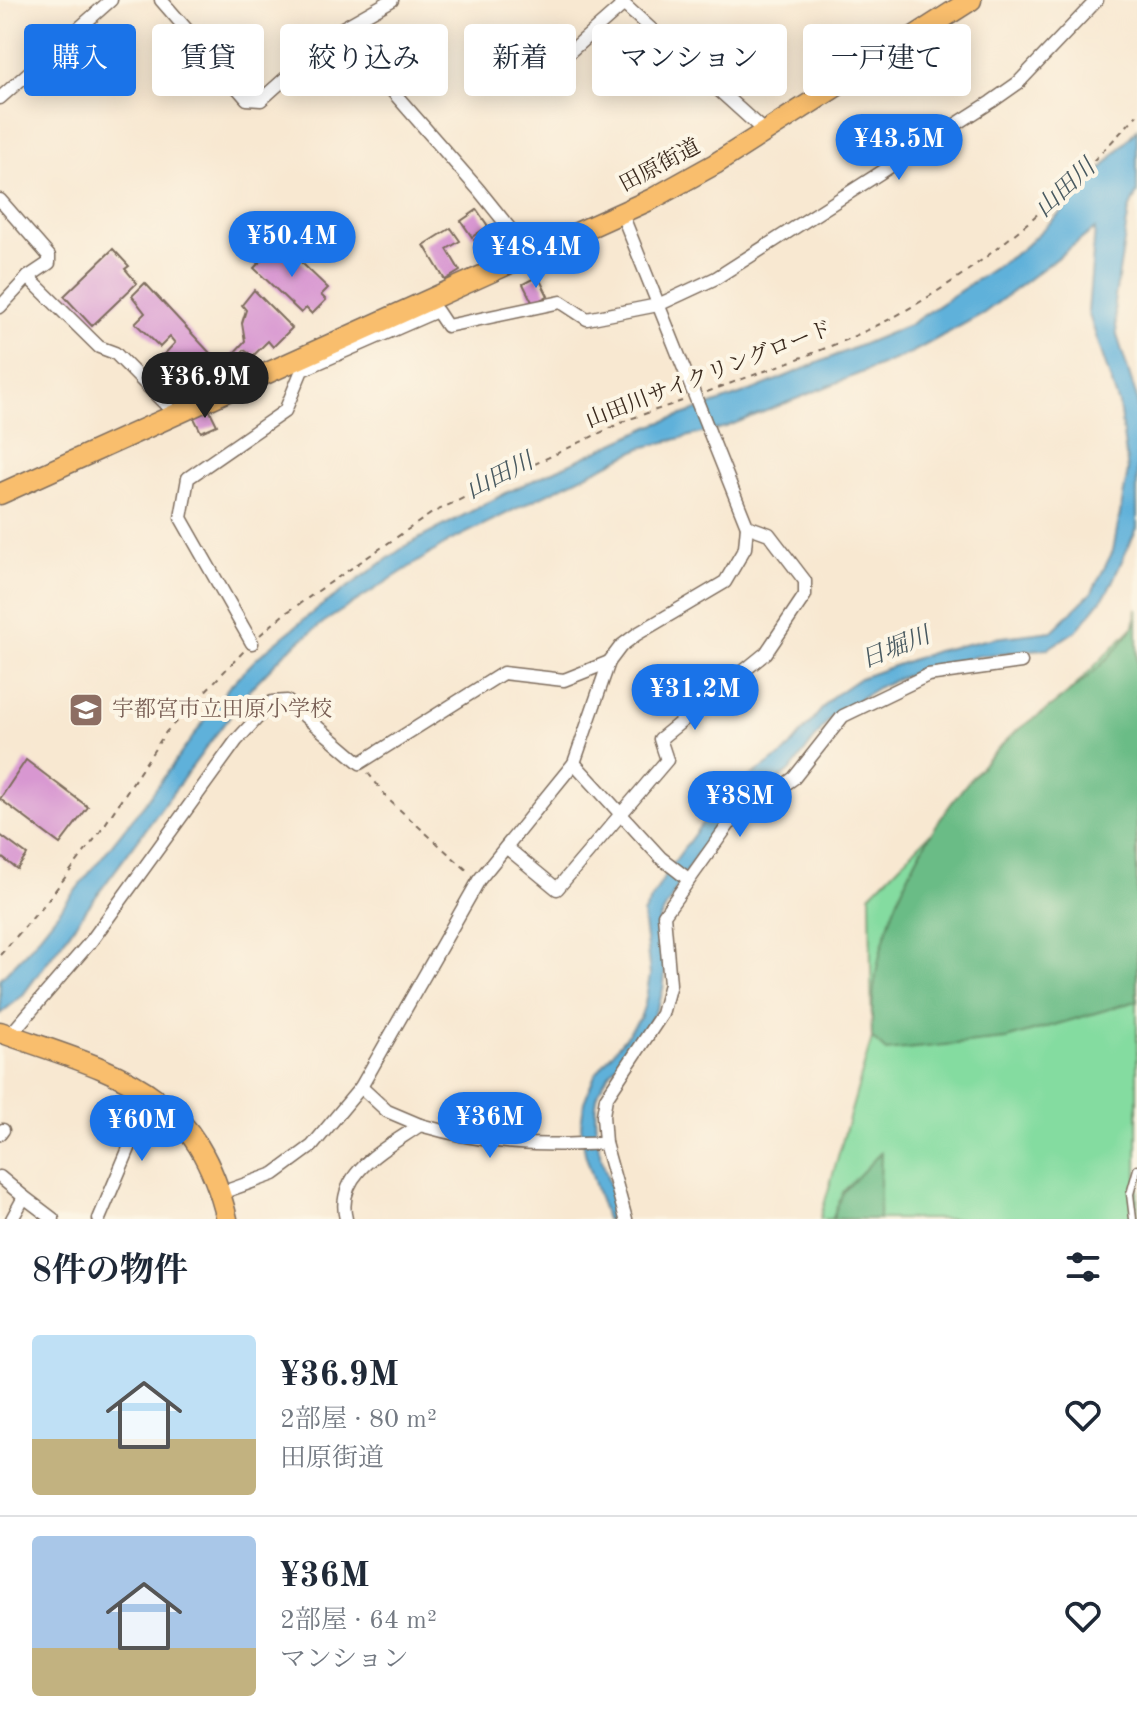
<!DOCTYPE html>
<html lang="ja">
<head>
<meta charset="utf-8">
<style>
  :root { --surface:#fff; --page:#f2f2f3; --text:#1f2937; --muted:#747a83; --line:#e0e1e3; --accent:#1a73e8 }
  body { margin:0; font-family:"Old Standard TT","Noto Serif JP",serif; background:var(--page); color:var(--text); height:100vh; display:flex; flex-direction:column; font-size:30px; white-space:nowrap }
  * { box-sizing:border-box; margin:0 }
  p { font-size:26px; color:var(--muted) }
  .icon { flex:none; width:44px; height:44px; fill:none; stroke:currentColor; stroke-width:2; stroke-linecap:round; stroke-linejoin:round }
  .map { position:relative; height:1219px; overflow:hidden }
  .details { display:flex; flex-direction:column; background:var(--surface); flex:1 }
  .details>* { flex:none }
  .hud { position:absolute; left:24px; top:24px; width:1090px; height:72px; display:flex; gap:16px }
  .price { position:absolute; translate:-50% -68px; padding:0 18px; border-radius:28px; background:var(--accent); color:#fff; font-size:26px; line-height:52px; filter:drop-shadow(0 2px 4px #0008) }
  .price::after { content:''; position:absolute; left:50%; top:48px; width:24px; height:18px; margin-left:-12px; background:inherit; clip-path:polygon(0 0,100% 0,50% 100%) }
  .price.current { background:#222; color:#fff }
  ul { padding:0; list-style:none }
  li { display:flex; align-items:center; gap:24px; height:200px; padding:0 32px }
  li+li { border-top:2px solid var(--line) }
  li span { display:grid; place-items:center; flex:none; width:224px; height:160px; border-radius:8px; color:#555 }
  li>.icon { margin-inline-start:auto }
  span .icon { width:96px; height:96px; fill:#fffc; stroke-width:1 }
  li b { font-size:34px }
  h2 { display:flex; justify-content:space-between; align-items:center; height:96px; padding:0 32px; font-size:34px }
  .chip { padding:0 28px; border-radius:8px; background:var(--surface); box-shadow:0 4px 20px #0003; font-size:28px; line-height:72px }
  .chip.current { background:var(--accent); color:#fff }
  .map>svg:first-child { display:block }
  .green { fill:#84dca0; stroke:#60835f; stroke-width:2 }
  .forest { fill:#6bbc86; stroke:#537352; stroke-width:2 }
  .water { fill:#5fb1da; stroke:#4d6e7c; stroke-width:2 }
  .building { fill:#d897d1 }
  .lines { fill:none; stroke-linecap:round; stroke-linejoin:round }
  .lane-casing { stroke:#7d6c5d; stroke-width:9 }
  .street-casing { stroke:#7d6c5d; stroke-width:15 }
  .primary-casing { stroke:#7d6c5d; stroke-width:23 }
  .path { stroke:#7d6c5d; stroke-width:2; stroke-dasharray:6 6; stroke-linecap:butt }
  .lane { stroke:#fff; stroke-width:6 }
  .street { stroke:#fff; stroke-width:12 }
  .primary { stroke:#f9be6d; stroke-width:20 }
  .labels { text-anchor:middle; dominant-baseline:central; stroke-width:8; stroke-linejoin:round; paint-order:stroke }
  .street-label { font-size:22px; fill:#3b2a1e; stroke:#fcf5e5 }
  .education-label { font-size:22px; fill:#785e54; stroke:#fcf5e5; text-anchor:start }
  .water-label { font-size:24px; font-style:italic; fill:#485960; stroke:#fcf5e5 }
</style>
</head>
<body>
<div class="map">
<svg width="1137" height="1219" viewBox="0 0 1137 1219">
  <rect width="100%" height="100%" fill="#fcf5e5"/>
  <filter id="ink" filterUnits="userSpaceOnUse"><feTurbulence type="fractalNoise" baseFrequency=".0125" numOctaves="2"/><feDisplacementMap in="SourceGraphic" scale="16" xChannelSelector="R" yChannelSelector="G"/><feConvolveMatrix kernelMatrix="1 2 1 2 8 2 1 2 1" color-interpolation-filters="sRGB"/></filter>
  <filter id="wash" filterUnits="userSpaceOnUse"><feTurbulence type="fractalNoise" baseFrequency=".006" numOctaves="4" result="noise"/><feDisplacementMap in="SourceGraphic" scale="32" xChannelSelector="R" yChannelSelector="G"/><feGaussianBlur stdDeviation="1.8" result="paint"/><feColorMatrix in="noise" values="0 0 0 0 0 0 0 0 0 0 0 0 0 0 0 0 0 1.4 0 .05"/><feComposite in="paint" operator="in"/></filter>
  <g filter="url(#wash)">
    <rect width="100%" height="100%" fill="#f8e8d1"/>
    <!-- green -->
    <path class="green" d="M 1137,609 L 1137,1219 L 820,1219 L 872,1038 L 870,895 L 1134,626 Z"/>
    <!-- forest -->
    <g class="forest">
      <path d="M 1137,621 L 1137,1001 L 1006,1039 L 886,1051 L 872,1038 C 867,925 930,812 1011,736 C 1021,726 1034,719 1045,711 C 1078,686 1116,657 1137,621 Z"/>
      <path d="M 881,1152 L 879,1219 L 832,1219 L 843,1192 Z"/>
    </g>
    <!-- water -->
    <path class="water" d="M 1137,129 L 1137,192 L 1129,210 L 1114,303 L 1117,335 L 1137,399 L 1137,528 L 1108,591 L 1077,630 L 1049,648 L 978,656 L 920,670 L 882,685 L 832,716 L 790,771 L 730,814 L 694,858 L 659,920 C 671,986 667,1004 624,1056 C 614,1068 601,1082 597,1098 C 589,1136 610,1183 621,1219 L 606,1219 L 585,1153 L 581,1126 L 584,1102 L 595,1075 L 640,1018 L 645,1004 L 650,975 L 643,914 L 669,869 L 712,810 L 743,781 L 785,753 L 832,697 L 860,678 L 936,651 L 994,638 L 1052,631 L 1092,592 L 1113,551 L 1128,471 L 1119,405 L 1088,312 L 1095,229 L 984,313 L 911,353 L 726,427 L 641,448 L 450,541 L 324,622 L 285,653 L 249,690 L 22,996 L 0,1014 L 0,979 L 28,950 L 149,798 L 228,688 L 258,657 L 317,609 L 407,545 L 508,492 L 651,426 L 748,392 L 909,325 L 1021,250 L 1073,201 Z"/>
    <g id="blocks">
      <!-- building -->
      <g class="building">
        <path d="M 477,210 L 488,226 L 472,237 L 461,221 Z"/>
        <path d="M 451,228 L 460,241 L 447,249 L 460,271 L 445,280 L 424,245 Z"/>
        <path d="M 489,230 L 494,238 L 480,248 L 474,240 Z"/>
        <path d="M 280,242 L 328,288 L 321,295 L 326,300 L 312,314 L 306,308 L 301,313 L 254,268 Z"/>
        <path d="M 113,249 L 129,266 L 125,269 L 137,283 L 92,326 L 64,296 Z"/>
        <path d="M 538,276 L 548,296 L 533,304 L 523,284 Z"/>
        <path d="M 145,283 L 222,366 L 245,341 L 242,323 L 246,310 L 242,305 L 254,290 L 292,328 L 273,347 L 268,341 L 253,356 L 244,350 L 213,383 L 209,378 L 193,394 L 180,382 L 187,375 L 181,369 L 173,378 L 157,362 L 175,343 L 170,337 L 160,347 L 135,323 L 145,313 L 132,296 Z"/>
        <path d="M 209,409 L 217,425 L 201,432 L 193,416 Z"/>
        <path d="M 26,760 L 88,807 L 60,844 L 0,799 Z"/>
        <path d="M 0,835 L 27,855 L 17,869 L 0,856 Z"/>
      </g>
    </g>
  </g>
  <g filter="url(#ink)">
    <use href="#blocks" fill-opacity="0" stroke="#7d6c5d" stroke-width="2"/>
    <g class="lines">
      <!-- lane casing -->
      <g class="lane-casing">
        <path id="lane" d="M 1133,1219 L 1130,1194 L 1137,1169"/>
      </g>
      <!-- street casing -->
      <g class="street-casing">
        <g id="street">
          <path d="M 161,0 L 247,99 L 261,100 L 339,30 L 392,0"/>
          <path d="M 619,0 L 765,132"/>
          <path d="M 339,30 L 478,189 L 531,255"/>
          <path d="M 538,80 L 624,4"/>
          <path d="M 0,98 L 111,0"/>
          <path d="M 0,200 L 49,256 L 49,263 L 28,277 L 0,307"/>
          <path d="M 28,277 L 99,347 L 115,353 L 176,415"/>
          <path d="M 252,643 L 181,518 L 188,478 L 285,411 L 302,370 L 437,311 L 447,326 L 561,302 L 587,319 L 658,305 L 716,278 L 991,102 L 1018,83 L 1097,0"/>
          <path d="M 574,763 L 661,858 L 688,879"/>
          <path d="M 506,847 L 557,889 L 667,760 L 660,739 L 766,653 L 805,595 L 805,581 L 769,534 L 747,526"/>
          <path d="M 10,1035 L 92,940 L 236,741 L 272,702 L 287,701 L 360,763 L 503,673 L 564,680 L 609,662"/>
          <path d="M 361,1087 L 387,1111 L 420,1125"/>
          <path d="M 0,1134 L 3,1130"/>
          <path d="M 605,1143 L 603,1115 L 606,1098 L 662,1014 L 670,984 L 664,915 L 729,824 L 794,778 L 843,716 L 928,675 L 1021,662"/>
          <path d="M 0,1177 L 24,1197"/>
          <path d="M 221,1193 L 274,1174 L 312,1146 L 361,1087 L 479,880 L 574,763 L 609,662 L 621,646 L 637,634 L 725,582 L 745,548 L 747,526 L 622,214"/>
          <path d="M 12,1219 L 24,1197 L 53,1219"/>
          <path d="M 99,1219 L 152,1094"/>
          <path d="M 346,1219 C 334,1172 389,1147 420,1125 C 486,1144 537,1147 605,1143 L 626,1219"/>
        </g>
      </g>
      <!-- primary casing -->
      <g class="primary-casing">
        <g id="primary">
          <path d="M 0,494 L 652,199 L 715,164 L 971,0"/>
          <path d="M 0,1032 C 115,1073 195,1086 227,1219"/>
        </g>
      </g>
      <!-- path -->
      <g class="path">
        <path d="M 707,392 C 779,365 855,342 920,302 C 1002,253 1072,185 1137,115"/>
        <path d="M 260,635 L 283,615 L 432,513 L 627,420 L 682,401"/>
        <path d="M 368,773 L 390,801 L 469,872"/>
        <path d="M 0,955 L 44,905 L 100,832 L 166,732 L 244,651"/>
      </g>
      <!-- lane -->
      <use href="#lane" class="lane"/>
      <!-- street -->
      <use href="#street" class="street"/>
      <!-- primary -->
      <use href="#primary" class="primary"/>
    </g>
  </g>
  <!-- icons -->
  <defs>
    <g id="school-square" transform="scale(1.8)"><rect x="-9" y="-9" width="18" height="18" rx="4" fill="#8d6e63" stroke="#fcf5e5"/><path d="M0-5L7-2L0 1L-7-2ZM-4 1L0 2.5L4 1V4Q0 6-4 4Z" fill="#fff"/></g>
  </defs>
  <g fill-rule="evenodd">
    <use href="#school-square" x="86" y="710"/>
  </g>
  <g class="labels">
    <!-- street labels -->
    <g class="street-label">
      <text transform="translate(660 166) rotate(-28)">田原街道</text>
      <text transform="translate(709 375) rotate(-21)">山田川サイクリングロード</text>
    </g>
    <!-- education labels -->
    <g class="education-label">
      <text x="112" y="710">宇都宮市立田原小学校</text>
    </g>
    <!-- water labels -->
    <g class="water-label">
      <text transform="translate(1066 189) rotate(-43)">山田川</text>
      <text transform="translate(500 477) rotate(-27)">山田川</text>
      <text transform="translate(896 649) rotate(-22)">日堀川</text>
    </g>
  </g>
</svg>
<b class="price" style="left:899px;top:182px">¥43.5M</b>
<b class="price" style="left:292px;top:279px">¥50.4M</b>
<b class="price" style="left:536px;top:290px">¥48.4M</b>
<b class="price current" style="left:205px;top:420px">¥36.9M</b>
<b class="price" style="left:695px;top:732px">¥31.2M</b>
<b class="price" style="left:740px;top:839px">¥38M</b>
<b class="price" style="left:490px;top:1160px">¥36M</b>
<b class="price" style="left:142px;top:1163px">¥60M</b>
<div class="hud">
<a class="chip current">購入</a>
<a class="chip">賃貸</a>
<a class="chip">絞り込み</a>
<a class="chip">新着</a>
<a class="chip">マンション</a>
<a class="chip">一戸建て</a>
</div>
</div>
<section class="details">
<h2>8件の物件<svg class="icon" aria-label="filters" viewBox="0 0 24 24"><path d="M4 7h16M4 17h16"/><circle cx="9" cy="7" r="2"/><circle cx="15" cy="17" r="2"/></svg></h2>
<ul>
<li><span style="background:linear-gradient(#bfe0f5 65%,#c2b280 0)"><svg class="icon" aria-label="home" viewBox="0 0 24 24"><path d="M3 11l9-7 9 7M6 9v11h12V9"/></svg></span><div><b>¥36.9M</b><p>2部屋 · 80 m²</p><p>田原街道</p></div><svg class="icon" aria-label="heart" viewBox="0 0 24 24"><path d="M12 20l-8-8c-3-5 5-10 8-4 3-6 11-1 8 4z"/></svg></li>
<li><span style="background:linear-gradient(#a9c7e8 70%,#c2b280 0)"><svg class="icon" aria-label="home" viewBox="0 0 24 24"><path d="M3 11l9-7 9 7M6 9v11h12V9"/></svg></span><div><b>¥36M</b><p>2部屋 · 64 m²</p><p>マンション</p></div><svg class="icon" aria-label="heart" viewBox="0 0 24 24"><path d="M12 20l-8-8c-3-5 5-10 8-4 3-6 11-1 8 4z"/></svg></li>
</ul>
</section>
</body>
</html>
